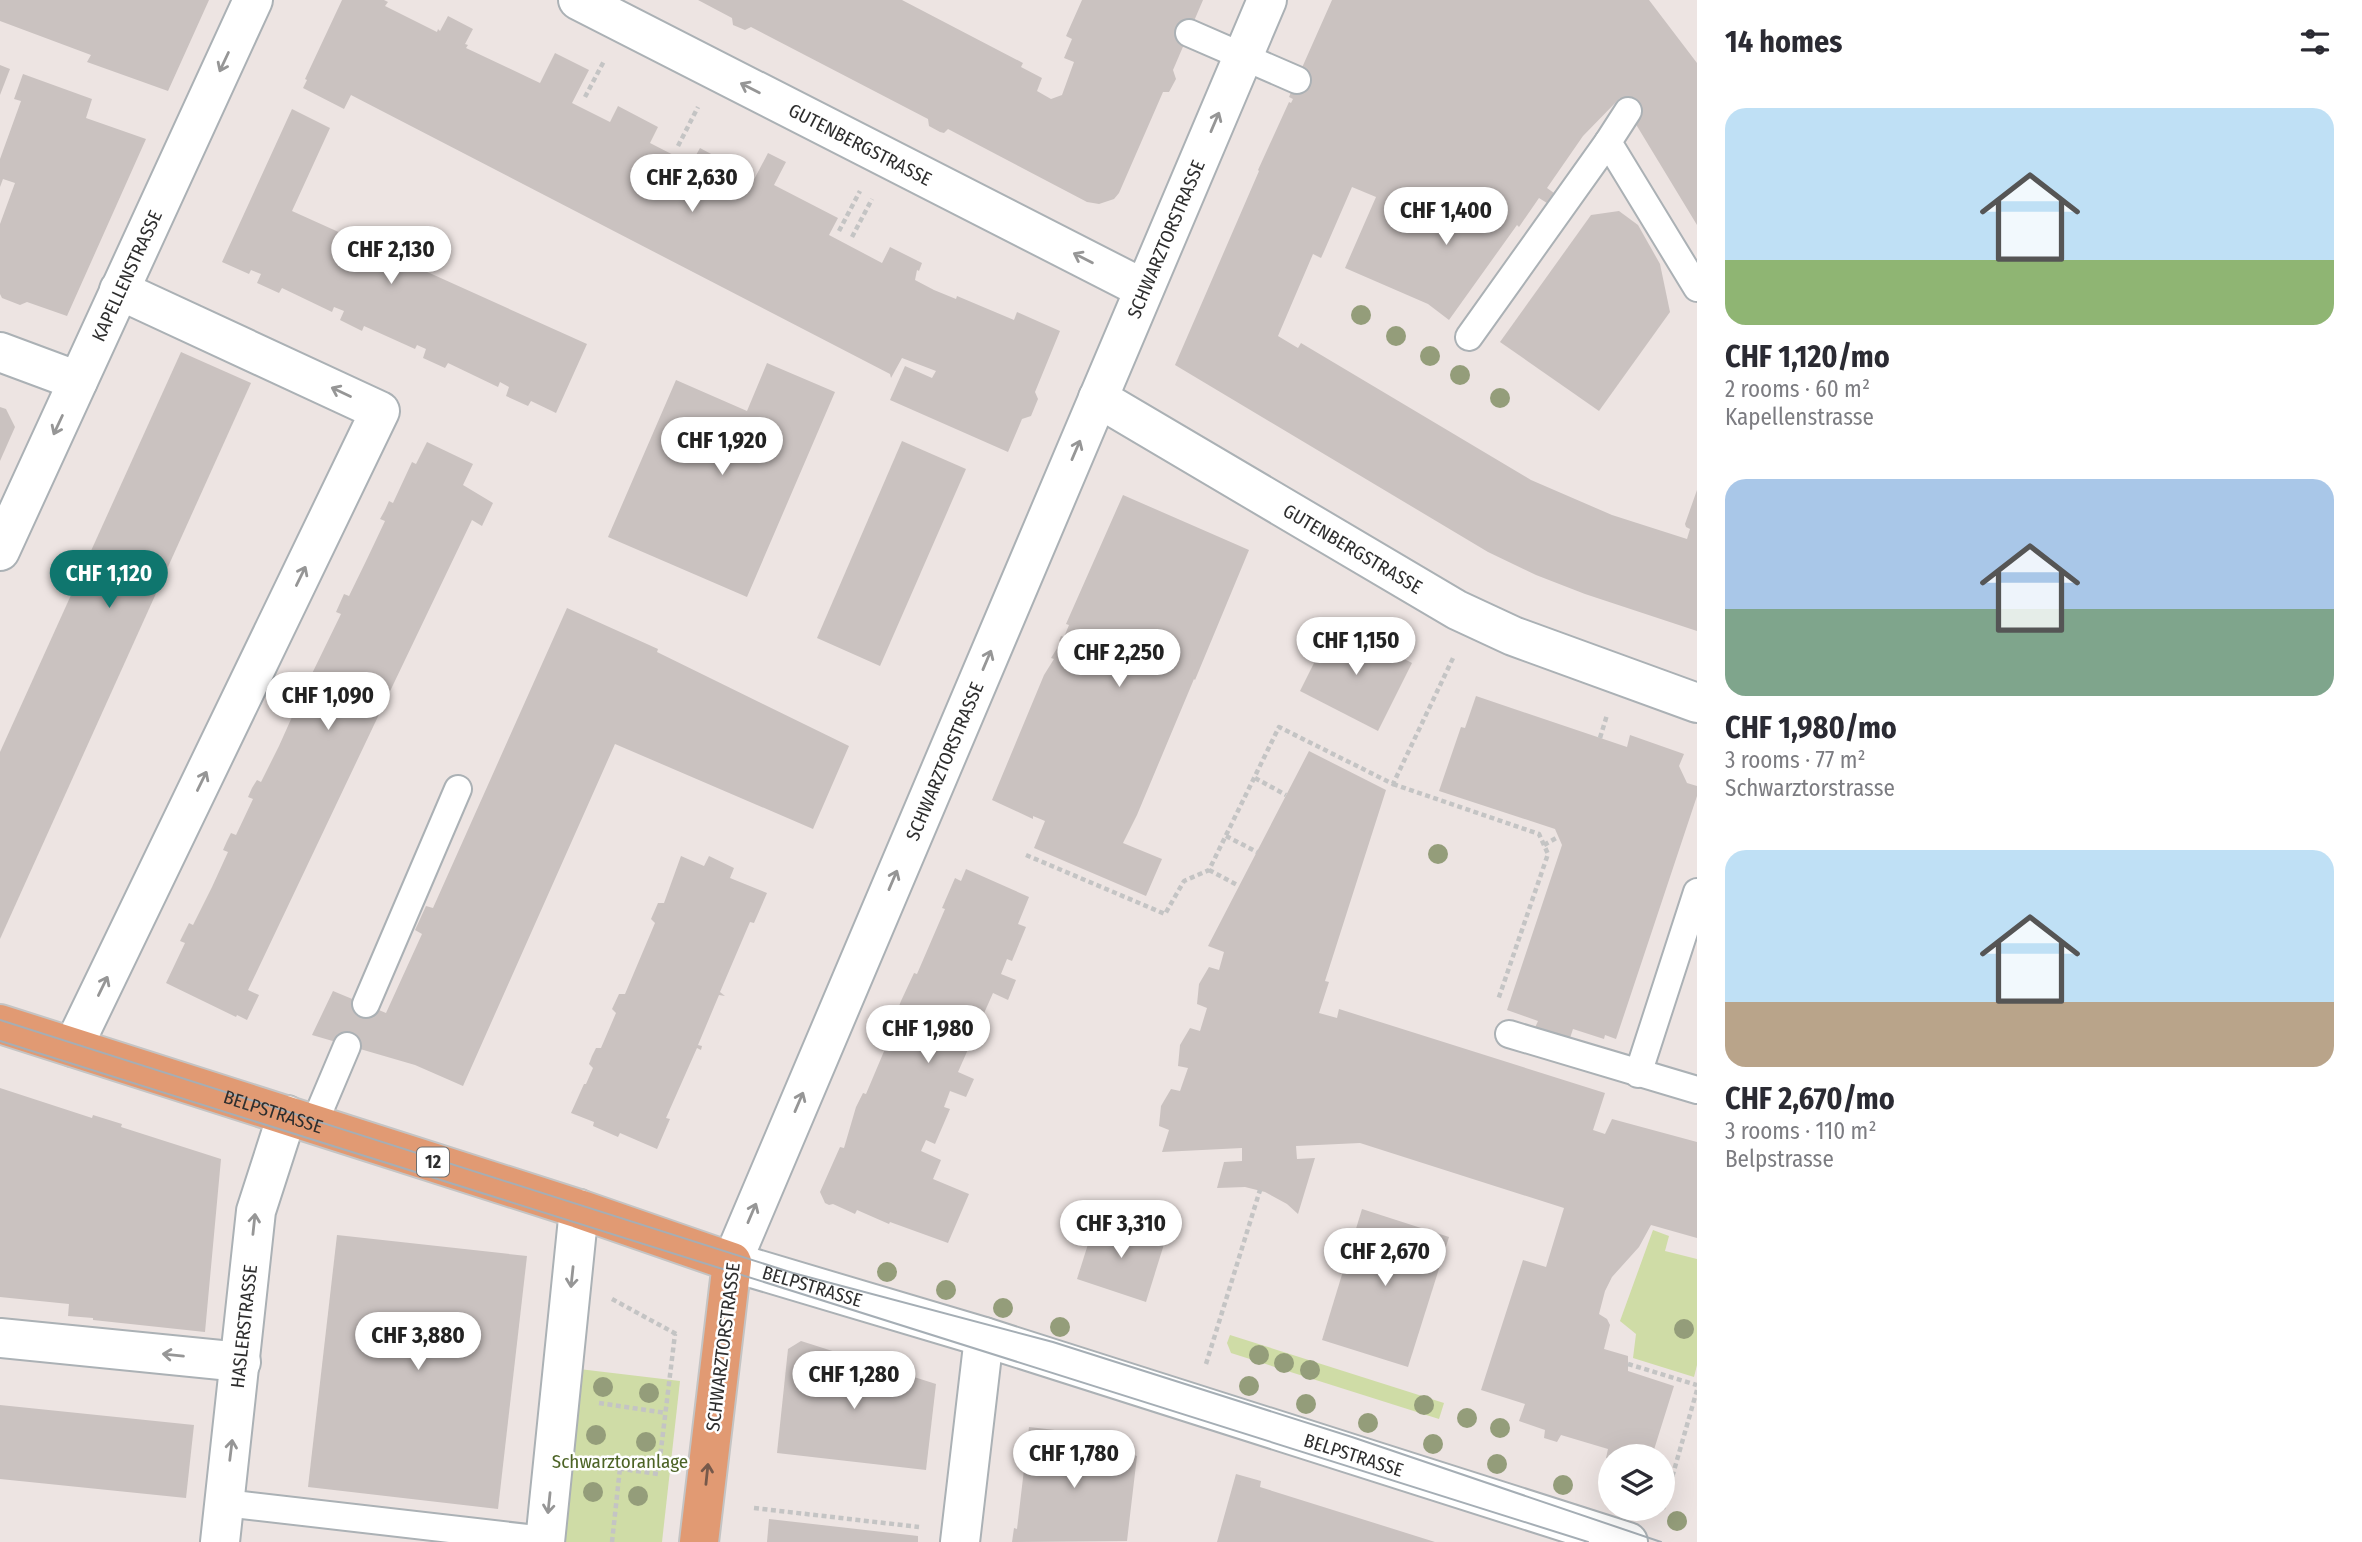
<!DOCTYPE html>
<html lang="en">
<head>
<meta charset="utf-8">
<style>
  :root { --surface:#fff; --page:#f7f7f7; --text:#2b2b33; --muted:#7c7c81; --accent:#0f766e }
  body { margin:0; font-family:"Fira Sans Condensed",sans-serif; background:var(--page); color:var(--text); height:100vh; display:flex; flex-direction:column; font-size:26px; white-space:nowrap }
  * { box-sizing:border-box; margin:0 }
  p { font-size:23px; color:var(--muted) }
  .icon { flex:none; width:38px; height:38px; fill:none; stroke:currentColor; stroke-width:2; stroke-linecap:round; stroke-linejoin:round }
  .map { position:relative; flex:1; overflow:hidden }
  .details { display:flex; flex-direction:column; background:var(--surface); width:665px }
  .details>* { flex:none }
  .buttons { position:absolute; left:1598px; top:1444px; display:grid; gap:14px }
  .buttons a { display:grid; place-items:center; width:77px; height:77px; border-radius:50%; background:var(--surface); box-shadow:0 7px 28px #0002; font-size:35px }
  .price { position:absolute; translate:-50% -60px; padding:0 16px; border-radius:24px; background:#fff; color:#222; font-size:23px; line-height:46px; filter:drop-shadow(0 2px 4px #0008) }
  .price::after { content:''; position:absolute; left:50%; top:42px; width:21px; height:16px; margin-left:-10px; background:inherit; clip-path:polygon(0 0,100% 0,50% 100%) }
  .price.on { background:var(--accent); color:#fff }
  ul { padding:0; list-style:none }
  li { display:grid; align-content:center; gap:14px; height:371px; padding:0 28px }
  li span { display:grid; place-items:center; height:217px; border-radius:21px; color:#555 }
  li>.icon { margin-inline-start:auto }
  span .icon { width:126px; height:126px; fill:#fffc; stroke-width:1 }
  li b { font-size:30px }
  h2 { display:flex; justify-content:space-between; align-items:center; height:84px; padding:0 28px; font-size:30px }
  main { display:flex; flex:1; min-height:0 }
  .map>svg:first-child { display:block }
  .green { fill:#cfdca6 }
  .building { fill:#cac2c0 }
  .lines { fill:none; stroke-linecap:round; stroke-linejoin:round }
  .lane-casing { stroke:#abb1b5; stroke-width:30 }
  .street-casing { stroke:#abb1b5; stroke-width:42 }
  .secondary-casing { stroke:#abb1b5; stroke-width:42 }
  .primary-casing { stroke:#c4c4c4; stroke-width:42 }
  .path { stroke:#c4c4c4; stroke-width:4.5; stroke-dasharray:5 3.5; stroke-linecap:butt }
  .lane { stroke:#fff; stroke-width:26 }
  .street { stroke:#fff; stroke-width:38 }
  .secondary { stroke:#fff; stroke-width:38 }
  .primary { stroke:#e19a73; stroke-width:38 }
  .tram { stroke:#a5aeb5; stroke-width:2 }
  .tree { fill:#949d7a }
  .oneway { stroke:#969696 }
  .oneway2 { stroke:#76594a }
  .labels { text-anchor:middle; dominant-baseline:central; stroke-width:5; stroke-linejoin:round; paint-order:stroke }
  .shield { fill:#fff; stroke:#6d6d6d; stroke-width:2 }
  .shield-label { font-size:18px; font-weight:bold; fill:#2e2e2e }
  .street-label { font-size:19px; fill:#2e2e2e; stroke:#fff }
  .park-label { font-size:19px; fill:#4c6325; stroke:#fff }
</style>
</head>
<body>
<main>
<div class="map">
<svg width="1697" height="1542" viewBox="0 0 1697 1542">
  <rect width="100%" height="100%" fill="#ede4e2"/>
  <!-- green -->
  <g class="green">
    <path d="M 1653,1230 L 1669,1236 L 1665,1251 L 1697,1259 L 1697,1365 L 1694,1377 L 1633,1358 L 1636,1334 L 1620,1321 Z"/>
    <path d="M 1230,1335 L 1444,1403 L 1439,1419 L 1231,1353 L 1227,1343 Z"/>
    <path d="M 579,1369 L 680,1381 L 662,1542 L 559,1542 Z"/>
  </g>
  <!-- building -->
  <g class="building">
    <path d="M 0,0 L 209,0 L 168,91 L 87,62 L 91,55 L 0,21 Z"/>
    <path d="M 342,0 L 384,0 L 388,2 L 385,6 L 437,32 L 438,29 L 440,31 L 448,16 L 473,29 L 465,44 L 468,45 L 466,48 L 540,83 L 555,53 L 589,70 L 572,103 L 610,122 L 618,106 L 658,127 L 650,143 L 691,164 L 700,148 L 739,169 L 730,184 L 747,193 L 768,153 L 786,162 L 774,185 L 838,218 L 829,235 L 882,263 L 890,247 L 922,263 L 919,271 L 917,270 L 915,280 L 934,290 L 956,299 L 957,296 L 1014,320 L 1017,312 L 1060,331 L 1035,392 L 1038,399 L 1031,416 L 1022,419 L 1008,452 L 890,400 L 905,366 L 932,378 L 936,371 L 902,358 L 891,378 L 890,374 L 351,95 L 344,109 L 303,88 L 307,80 L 305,79 Z"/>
    <path d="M 698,0 L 902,0 L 1023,63 L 1021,67 L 1042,78 L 1037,91 L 1051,99 L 1062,95 L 1074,62 L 1064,58 L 1072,39 L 1066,36 L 1082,0 L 1203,0 L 1173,70 L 1176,79 L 1169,92 L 1163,92 L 1119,193 L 1114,199 L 1099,204 L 1087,202 L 948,129 L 944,133 L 940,132 L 929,126 L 928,119 L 751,27 L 745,30 L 733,25 L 732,18 Z"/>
    <path d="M 1332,0 L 1649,0 L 1697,63 L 1697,225 L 1620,98 L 1583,136 L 1547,188 L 1554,193 L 1547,203 L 1539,198 L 1519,227 L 1517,225 L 1449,320 L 1428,304 L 1345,268 L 1376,197 L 1352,187 L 1322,256 L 1321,258 L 1313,254 L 1278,336 L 1298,348 L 1301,343 L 1531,480 L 1612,515 L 1687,539 L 1690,529 L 1686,527 L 1685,524 L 1697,490 L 1697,631 L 1585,594 L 1536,575 L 1488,552 L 1175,365 L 1259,171 L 1258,170 L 1289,102 L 1291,103 L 1293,99 L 1289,97 Z"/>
    <path d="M 0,65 L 10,69 L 0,95 Z"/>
    <path d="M 23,74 L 92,99 L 86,118 L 146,139 L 67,316 L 27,302 L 20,305 L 2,298 L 0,294 L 0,224 L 15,183 L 3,179 L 0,187 L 0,159 L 21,101 L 14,99 Z"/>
    <path d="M 292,109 L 330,128 L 292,211 L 587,344 L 556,413 L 531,401 L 528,406 L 506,396 L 509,387 L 500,382 L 498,387 L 448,363 L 445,368 L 423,358 L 426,349 L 417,345 L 415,349 L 364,326 L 362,331 L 340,320 L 344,311 L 334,307 L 332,312 L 282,288 L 279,293 L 257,283 L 261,274 L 251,270 L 249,274 L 222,262 Z"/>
    <path d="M 1619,211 L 1638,225 L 1660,264 L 1670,312 L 1599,411 L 1500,342 L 1591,215 Z"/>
    <path d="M 181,352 L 251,383 L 0,939 L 0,752 Z"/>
    <path d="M 767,363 L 835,392 L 747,597 L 608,537 L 676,380 L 747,411 Z"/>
    <path d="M 0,407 L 6,409 L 15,427 L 0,461 Z"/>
    <path d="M 902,441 L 966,469 L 880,666 L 817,638 Z"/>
    <path d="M 427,442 L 473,464 L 463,485 L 493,503 L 482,526 L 472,520 L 393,685 L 248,990 L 259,995 L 247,1020 L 237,1015 L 236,1017 L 166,983 L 185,943 L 180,941 L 189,923 L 193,925 L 212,887 L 228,852 L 223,850 L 227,841 L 231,833 L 236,835 L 253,799 L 248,797 L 252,788 L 257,780 L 261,782 L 279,746 L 296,708 L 292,705 L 301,686 L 305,688 L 341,614 L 336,612 L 344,594 L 349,596 L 367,559 L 385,521 L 380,519 L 385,510 L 389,501 L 393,503 L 412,462 L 416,464 Z"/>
    <path d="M 1123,495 L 1249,550 L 1195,680 L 1194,679 L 1137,815 L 1123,843 L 1162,859 L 1146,896 L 1034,848 L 1045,821 L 1033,816 L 1033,819 L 992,800 L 1044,675 L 1054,659 L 1051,658 L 1061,642 L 1059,641 L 1061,636 L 1064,637 L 1069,625 L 1066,624 Z"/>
    <path d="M 567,608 L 658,649 L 657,652 L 849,746 L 813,829 L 615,744 L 463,1086 L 415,1065 L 312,1035 L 333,991 L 386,1013 L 422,934 L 415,930 L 426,906 L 433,908 Z"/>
    <path d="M 1334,623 L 1412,663 L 1378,731 L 1300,691 Z"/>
    <path d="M 1476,696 L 1627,747 L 1630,735 L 1684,754 L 1679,766 L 1687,783 L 1697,786 L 1697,796 L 1616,1039 L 1605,1035 L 1604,1039 L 1573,1029 L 1568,1044 L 1533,1032 L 1538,1021 L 1507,1010 L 1562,845 L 1555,829 L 1439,791 L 1461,727 L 1465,728 Z"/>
    <path d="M 1309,751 L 1386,790 L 1325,981 L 1329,982 L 1319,1013 L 1337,1018 L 1339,1009 L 1605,1093 L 1593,1130 L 1605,1134 L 1612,1119 L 1697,1142 L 1697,1238 L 1651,1225 L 1639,1247 L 1612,1277 L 1605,1291 L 1599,1314 L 1607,1319 L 1610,1325 L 1604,1349 L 1628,1356 L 1628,1371 L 1674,1386 L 1652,1456 L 1624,1455 L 1610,1456 L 1610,1459 L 1606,1458 L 1608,1449 L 1561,1435 L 1557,1442 L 1544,1438 L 1545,1430 L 1519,1421 L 1525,1404 L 1481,1390 L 1523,1260 L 1546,1267 L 1564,1208 L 1360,1143 L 1296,1146 L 1297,1159 L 1315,1158 L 1298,1214 L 1287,1204 L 1265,1192 L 1245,1187 L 1217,1188 L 1224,1162 L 1242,1161 L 1242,1148 L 1162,1152 L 1169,1130 L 1159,1126 L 1161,1106 L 1171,1089 L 1180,1091 L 1188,1068 L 1178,1066 L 1180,1045 L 1190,1028 L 1200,1031 L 1207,1008 L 1197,1004 L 1199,984 L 1209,967 L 1219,970 L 1224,952 L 1208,946 Z"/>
    <path d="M 681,856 L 704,866 L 709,856 L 734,868 L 730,878 L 767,893 L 754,923 L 750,922 L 720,992 L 725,996 L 719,995 L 698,1045 L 702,1046 L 701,1050 L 697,1048 L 666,1118 L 670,1119 L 657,1149 L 620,1133 L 618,1137 L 593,1126 L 594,1122 L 571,1113 L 584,1084 L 586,1084 L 593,1068 L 589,1064 L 592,1056 L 596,1048 L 601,1048 L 616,1013 L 612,1009 L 619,994 L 625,994 L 655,923 L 651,919 L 658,903 L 664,903 Z"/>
    <path d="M 966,869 L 1029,897 L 1018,924 L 1026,927 L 1012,961 L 1007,959 L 1001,974 L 1016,980 L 1008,1000 L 993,993 L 958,1072 L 974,1079 L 966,1097 L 950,1091 L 944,1107 L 950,1109 L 935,1144 L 926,1140 L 921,1151 L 941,1160 L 933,1179 L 969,1194 L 948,1243 L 890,1222 L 889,1224 L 857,1210 L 855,1214 L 833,1204 L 829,1205 L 825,1203 L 820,1192 L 840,1147 L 844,1148 L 856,1107 L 863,1093 L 866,1094 L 893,1030 L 890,1029 L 901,1001 L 914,973 L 917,974 L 945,909 L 942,908 L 955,878 L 961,881 Z"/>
    <path d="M 0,1088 L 92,1118 L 93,1115 L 122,1124 L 121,1127 L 221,1159 L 205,1332 L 93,1320 L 93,1318 L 68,1316 L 69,1304 L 0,1297 Z"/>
    <path d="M 1362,1209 L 1449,1237 L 1408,1367 L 1322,1340 Z"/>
    <path d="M 1096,1219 L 1165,1241 L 1146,1302 L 1077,1279 Z"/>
    <path d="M 337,1235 L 527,1256 L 498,1509 L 308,1487 Z"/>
    <path d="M 801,1341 L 936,1384 L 926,1470 L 777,1453 L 788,1349 Z"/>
    <path d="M 0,1405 L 194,1425 L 186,1498 L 0,1479 Z"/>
    <path d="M 1029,1427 L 1055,1430 L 1137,1456 L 1127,1541 L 1012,1542 L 1014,1528 L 1017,1529 Z"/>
    <path d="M 1236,1474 L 1261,1481 L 1260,1487 L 1435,1542 L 1217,1542 Z"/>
    <path d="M 769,1519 L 918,1536 L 918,1542 L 767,1542 Z"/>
  </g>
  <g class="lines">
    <!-- lane casing -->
    <g class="lane-casing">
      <g id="lane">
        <path d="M 1189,33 L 1297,80"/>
        <path d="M 1628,111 L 1608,142 L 1697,288"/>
        <path d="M 1469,337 L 1608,142"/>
        <path d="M 366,1004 L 458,789"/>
        <path d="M 1509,1034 L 1697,1090"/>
        <path d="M 1638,1074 L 1697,892"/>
        <path d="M 314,1124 L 347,1046"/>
        <path d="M 225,1503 L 545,1540"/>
      </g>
    </g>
    <!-- street casing -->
    <g class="street-casing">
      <g id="street">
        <path id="s1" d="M 578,0 L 1144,289"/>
        <path d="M 0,352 L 78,381"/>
        <path id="s2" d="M 1098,398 L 1457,610 L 1513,636 L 1697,703"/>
        <path id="s3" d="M 0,551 L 253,0"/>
        <path d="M 73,1047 L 380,411 L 119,290"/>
        <path id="s4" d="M 732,1262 L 984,1337 L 1628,1542"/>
        <path d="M 0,1338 L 241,1362"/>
        <path id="s5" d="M 220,1542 L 256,1211 L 287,1115"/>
        <path d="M 545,1542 L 579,1209"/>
        <path d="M 960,1542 L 984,1337"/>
      </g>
    </g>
    <!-- secondary casing -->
    <g class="secondary-casing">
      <g id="secondary">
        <path id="s6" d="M 732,1262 L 1267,0"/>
      </g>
    </g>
    <!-- primary casing -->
    <g class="primary-casing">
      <g id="primary">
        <path id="s7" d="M 0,1024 L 579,1209 L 732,1262 L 699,1542"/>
      </g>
    </g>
    <!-- path -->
    <g class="path">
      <path d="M 585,97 L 604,61"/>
      <path d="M 678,146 L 698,107"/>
      <path d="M 839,231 L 860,191"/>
      <path d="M 852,237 L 872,199"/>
      <path d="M 1600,738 L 1607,715"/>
      <path d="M 1255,778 L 1286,795"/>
      <path d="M 1393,784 L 1539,834 L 1548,854 L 1498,1000"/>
      <path d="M 1226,836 L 1257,852"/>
      <path d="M 1544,845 L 1558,837"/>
      <path d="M 1026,855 L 1165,914 L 1184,881 L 1209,870 L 1279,727 L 1393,784 L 1454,656"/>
      <path d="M 1209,870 L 1239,886"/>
      <path d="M 612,1299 L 678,1335"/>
      <path d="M 1206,1364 L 1260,1190"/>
      <path d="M 1628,1364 L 1697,1385"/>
      <path d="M 599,1403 L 666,1413"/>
      <path d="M 594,1465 L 658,1474 L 675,1334"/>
      <path d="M 754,1508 L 919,1527"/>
      <path d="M 1663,1509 L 1697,1390"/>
      <path d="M 612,1542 L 620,1468"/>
    </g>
    <!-- lane -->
    <use href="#lane" class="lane"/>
    <!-- street -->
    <use href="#street" class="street"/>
    <!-- secondary -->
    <use href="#secondary" class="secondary"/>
    <!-- primary -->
    <use href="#primary" class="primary"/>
    <!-- tram -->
    <g class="tram">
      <path d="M 0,1020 L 793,1273 L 1053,1342 L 1352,1437 L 1661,1542"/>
      <path d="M 0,1041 L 1588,1542"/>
    </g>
  </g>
  <!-- trees -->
  <g class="tree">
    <circle cx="1361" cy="315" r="10"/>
    <circle cx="1396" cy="336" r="10"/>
    <circle cx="1430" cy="356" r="10"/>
    <circle cx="1460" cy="375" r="10"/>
    <circle cx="1500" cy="398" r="10"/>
    <circle cx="1438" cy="854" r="10"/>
    <circle cx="887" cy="1272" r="10"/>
    <circle cx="946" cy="1290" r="10"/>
    <circle cx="1003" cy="1308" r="10"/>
    <circle cx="1060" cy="1327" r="10"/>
    <circle cx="1684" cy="1329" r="10"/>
    <circle cx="1259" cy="1355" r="10"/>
    <circle cx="1284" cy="1363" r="10"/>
    <circle cx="1310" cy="1370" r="10"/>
    <circle cx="1249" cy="1386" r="10"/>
    <circle cx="603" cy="1387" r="10"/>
    <circle cx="649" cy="1393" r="10"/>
    <circle cx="1306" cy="1404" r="10"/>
    <circle cx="1424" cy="1405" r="10"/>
    <circle cx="1467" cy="1418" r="10"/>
    <circle cx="1368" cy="1423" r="10"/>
    <circle cx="1500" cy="1428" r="10"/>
    <circle cx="596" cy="1435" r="10"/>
    <circle cx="646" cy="1442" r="10"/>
    <circle cx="1433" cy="1444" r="10"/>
    <circle cx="1497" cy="1464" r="10"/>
    <circle cx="1563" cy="1485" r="10"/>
    <circle cx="593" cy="1492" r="10"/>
    <circle cx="638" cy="1496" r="10"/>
    <circle cx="1677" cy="1521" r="10"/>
  </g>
  <!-- one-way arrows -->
  <defs><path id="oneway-shaft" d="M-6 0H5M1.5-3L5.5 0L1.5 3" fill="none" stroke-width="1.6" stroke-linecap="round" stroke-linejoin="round" transform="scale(1.75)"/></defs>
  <g class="oneway">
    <use href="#oneway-shaft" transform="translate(224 62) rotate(115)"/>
    <use href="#oneway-shaft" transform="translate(750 88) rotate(-153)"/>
    <use href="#oneway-shaft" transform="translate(1215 122) rotate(-67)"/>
    <use href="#oneway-shaft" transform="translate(1083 258) rotate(-153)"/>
    <use href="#oneway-shaft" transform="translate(341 392) rotate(-155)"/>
    <use href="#oneway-shaft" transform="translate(58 425) rotate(115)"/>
    <use href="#oneway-shaft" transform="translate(1076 450) rotate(-67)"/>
    <use href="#oneway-shaft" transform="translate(301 576) rotate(-64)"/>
    <use href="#oneway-shaft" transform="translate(987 660) rotate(-67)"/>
    <use href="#oneway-shaft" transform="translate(202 781) rotate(-64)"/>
    <use href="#oneway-shaft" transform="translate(893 880) rotate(-67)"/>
    <use href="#oneway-shaft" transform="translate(103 986) rotate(-64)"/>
    <use href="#oneway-shaft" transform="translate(799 1102) rotate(-67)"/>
    <use href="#oneway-shaft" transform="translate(752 1213) rotate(-67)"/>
    <use href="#oneway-shaft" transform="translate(254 1224) rotate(-84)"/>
    <use href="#oneway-shaft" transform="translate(572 1277) rotate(96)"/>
    <use href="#oneway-shaft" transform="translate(173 1355) rotate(-174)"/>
    <use href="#oneway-shaft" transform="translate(231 1450) rotate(-83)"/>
    <use href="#oneway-shaft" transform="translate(549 1503) rotate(96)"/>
  </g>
  <use class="oneway2" href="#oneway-shaft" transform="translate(707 1474) rotate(-84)"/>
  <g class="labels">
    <!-- shield labels -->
    <rect class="shield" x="417" y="1147.5" width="32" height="29" rx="5"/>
    <g class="shield-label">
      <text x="433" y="1162">12</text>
    </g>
    <!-- street labels -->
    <g class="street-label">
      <text stroke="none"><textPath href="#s1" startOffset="317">GUTENBERGSTRASSE</textPath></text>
      <text stroke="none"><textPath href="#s6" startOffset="1111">SCHWARZTORSTRASSE</textPath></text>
      <text stroke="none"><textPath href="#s3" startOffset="303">KAPELLENSTRASSE</textPath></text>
      <text stroke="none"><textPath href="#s2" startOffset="296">GUTENBERGSTRASSE</textPath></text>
      <text stroke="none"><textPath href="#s6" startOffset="544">SCHWARZTORSTRASSE</textPath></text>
      <text stroke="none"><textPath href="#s7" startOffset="287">BELPSTRASSE</textPath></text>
      <text stroke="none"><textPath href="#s4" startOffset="84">BELPSTRASSE</textPath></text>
      <text stroke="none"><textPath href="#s5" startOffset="217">HASLERSTRASSE</textPath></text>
      <text transform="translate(723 1347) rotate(-83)">SCHWARZTORSTRASSE</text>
      <text stroke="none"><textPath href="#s4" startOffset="651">BELPSTRASSE</textPath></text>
    </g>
    <!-- park labels -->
    <g class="park-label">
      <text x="620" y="1461">Schwarztoranlage</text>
    </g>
  </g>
</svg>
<div class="buttons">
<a><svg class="icon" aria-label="layers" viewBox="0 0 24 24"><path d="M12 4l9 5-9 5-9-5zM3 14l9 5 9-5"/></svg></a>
</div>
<b class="price" style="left:692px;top:214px">CHF 2,630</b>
<b class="price" style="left:1446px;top:247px">CHF 1,400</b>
<b class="price" style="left:391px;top:286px">CHF 2,130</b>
<b class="price" style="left:722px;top:477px">CHF 1,920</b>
<b class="price on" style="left:109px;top:610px">CHF 1,120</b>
<b class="price" style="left:1356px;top:677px">CHF 1,150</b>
<b class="price" style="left:1119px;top:689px">CHF 2,250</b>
<b class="price" style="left:328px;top:732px">CHF 1,090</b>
<b class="price" style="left:928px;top:1065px">CHF 1,980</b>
<b class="price" style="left:1121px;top:1260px">CHF 3,310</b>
<b class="price" style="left:1385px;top:1288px">CHF 2,670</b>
<b class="price" style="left:418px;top:1372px">CHF 3,880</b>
<b class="price" style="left:854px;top:1411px">CHF 1,280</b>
<b class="price" style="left:1074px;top:1490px">CHF 1,780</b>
</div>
<section class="details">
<h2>14 homes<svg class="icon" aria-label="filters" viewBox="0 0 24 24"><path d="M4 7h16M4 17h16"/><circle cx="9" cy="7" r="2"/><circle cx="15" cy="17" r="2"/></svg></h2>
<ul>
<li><span style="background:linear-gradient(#bfe0f5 70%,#8fb573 0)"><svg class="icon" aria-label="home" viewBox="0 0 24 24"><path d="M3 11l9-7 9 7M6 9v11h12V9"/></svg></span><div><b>CHF 1,120/mo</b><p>2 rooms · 60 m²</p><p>Kapellenstrasse</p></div></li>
<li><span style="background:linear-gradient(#a9c7e8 60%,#7fa58c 0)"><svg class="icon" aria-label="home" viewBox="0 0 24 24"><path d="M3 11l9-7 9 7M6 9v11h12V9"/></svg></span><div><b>CHF 1,980/mo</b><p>3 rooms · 77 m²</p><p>Schwarztorstrasse</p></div></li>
<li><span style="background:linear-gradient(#bfe0f5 70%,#b9a48a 0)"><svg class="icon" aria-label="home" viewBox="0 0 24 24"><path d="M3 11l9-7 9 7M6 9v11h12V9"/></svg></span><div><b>CHF 2,670/mo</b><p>3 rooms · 110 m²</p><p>Belpstrasse</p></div></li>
</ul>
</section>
</main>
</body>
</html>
